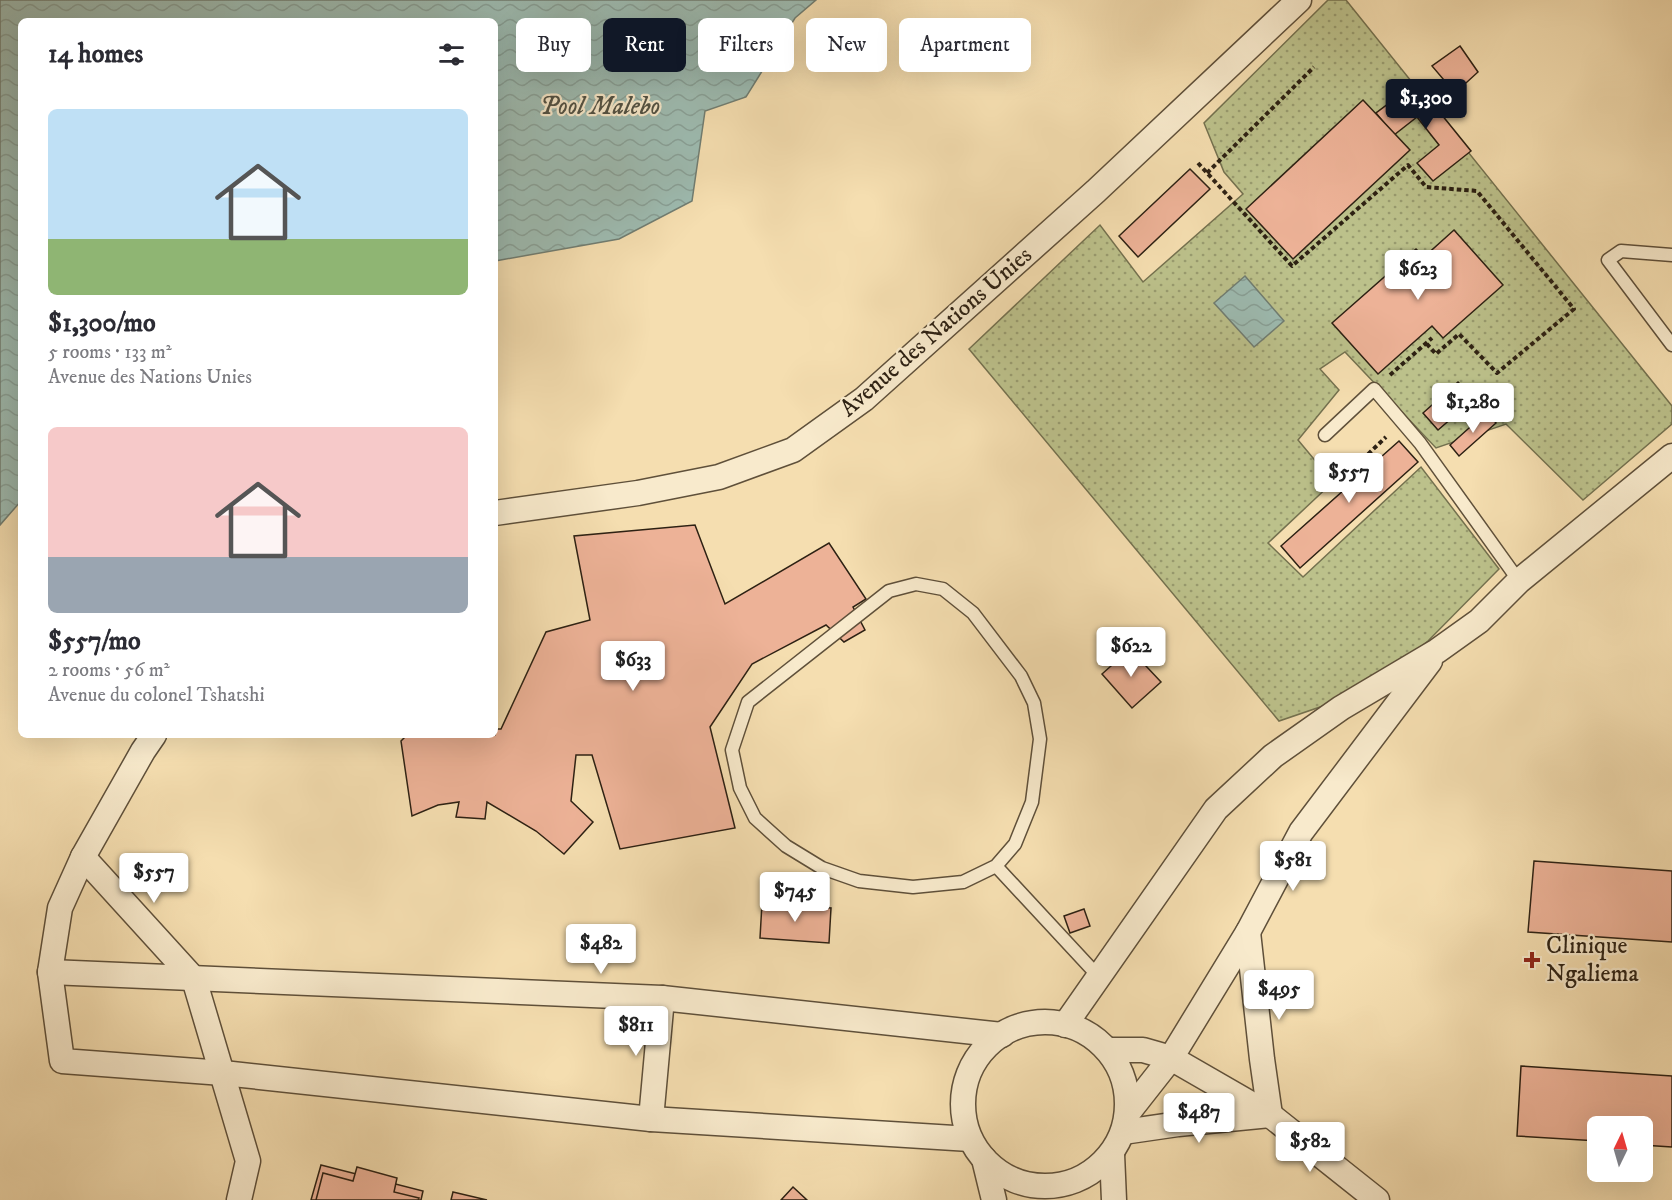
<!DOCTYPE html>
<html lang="en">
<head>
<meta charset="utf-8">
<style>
  :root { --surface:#fff; --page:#f7f7f7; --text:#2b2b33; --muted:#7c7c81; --accent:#111827 }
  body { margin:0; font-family:"IM FELL DW Pica",serif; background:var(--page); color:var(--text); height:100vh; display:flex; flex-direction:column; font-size:22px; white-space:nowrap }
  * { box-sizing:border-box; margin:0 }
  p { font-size:20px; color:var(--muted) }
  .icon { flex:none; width:33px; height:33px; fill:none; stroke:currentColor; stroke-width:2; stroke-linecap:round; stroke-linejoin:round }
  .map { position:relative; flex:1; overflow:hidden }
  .panel { position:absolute; left:18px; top:18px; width:480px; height:720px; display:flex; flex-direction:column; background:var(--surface); border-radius:9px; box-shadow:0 6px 24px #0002 }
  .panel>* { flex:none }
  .banner { position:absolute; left:516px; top:18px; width:570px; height:54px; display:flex; gap:12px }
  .needle { width:39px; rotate:5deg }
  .fabs { position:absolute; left:1587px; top:1116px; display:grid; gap:12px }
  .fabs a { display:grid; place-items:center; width:66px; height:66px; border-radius:9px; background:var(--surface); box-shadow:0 6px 24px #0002; font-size:30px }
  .price { position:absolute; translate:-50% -51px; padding:0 14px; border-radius:6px; background:#fff; color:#222; font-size:20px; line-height:39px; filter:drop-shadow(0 2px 3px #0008) }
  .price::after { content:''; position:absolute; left:50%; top:36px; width:18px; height:14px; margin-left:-9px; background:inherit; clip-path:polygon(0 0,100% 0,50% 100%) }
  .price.on { background:var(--accent); color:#fff }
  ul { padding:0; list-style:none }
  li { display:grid; align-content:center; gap:12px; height:318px; padding:0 30px }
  li span { display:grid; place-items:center; height:186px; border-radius:9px; color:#555 }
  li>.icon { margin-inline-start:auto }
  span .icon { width:108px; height:108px; fill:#fffc; stroke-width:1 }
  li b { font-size:26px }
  h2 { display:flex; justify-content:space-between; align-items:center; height:72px; padding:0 30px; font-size:26px }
  .pill { padding:0 21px; border-radius:9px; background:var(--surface); box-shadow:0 6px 24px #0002; font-size:21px; line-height:54px }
  .pill.on { background:var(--accent); color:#fff }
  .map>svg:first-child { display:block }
  .green { fill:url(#green-dots); stroke:#74714f; stroke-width:1.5 }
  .water { fill:url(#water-waves); stroke:#707d72; stroke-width:1.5 }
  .building { fill:#edb297; stroke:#2d2113; stroke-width:1.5 }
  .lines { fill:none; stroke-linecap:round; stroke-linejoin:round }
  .lane-casing { stroke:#5f503a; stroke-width:15 }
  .street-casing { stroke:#5f503a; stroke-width:27 }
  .path { stroke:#2d2113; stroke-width:4; stroke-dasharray:4.5 3; stroke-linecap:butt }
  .lane { stroke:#f8eacc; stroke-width:12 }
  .street { stroke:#f8eacc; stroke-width:24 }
  .poi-dot { fill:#8f2418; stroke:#f8eacc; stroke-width:2 }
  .labels { text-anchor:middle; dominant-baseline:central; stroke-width:4.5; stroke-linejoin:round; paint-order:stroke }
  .street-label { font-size:24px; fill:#2d2113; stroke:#f8eacc }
  .poi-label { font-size:24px; fill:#2d2113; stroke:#f8eacc; text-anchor:start }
  .water-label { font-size:26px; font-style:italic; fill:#4f4f42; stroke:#f8eacc }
</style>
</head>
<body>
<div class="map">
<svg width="1672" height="1200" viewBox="0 0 1672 1200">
  <defs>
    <pattern id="green-dots" width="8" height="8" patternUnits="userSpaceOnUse" patternTransform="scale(1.5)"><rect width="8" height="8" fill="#bcc18b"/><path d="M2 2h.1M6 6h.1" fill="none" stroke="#999c70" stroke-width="1.8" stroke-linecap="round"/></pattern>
    <pattern id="water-waves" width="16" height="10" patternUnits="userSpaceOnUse" patternTransform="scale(1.5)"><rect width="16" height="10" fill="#9dbbb1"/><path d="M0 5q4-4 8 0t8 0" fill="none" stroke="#88a097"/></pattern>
  </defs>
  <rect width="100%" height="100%" fill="#f5deb0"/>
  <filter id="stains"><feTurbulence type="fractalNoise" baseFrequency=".00333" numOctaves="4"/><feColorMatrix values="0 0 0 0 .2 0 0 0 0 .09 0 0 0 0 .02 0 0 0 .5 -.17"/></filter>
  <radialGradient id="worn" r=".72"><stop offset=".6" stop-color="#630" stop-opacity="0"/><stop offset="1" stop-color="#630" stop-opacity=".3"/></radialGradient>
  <!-- green -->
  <path class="green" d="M 1328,0 L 1346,0 L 1672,406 L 1672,424 L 1583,500 L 1506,424 L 1436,448 L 1345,352 L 1320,369 L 1339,390 L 1298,440 L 1333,482 L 1268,543 L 1303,577 L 1421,467 L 1499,569 L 1428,641 L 1364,692 L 1279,721 L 969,349 L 1100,225 L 1143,282 L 1243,194 L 1224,172 L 1204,123 Z"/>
  <!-- water -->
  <g class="water">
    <path d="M 0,0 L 816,0 L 795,18 L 746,97 L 705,111 L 692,201 L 619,239 L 495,261 L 495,21 L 21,21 L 21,501 L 0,525 Z"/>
    <path d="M 1245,276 L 1284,321 L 1254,347 L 1214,303 Z"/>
  </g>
  <!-- building -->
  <g class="building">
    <path d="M 1460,46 L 1478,72 L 1455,93 L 1432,66 Z"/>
    <path d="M 1416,83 L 1471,151 L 1433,181 L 1417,163 L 1439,145 L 1417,117 L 1394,135 L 1376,113 Z"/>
    <path d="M 1363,100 L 1410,150 L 1293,259 L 1246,209 Z"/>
    <path d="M 1190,169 L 1210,189 L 1138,257 L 1119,236 Z"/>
    <path d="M 1454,230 L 1503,285 L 1443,338 L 1432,326 L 1378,374 L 1332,323 L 1416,249 L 1424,257 Z"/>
    <path d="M 1458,382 L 1474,399 L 1438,430 L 1423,413 Z"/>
    <path d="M 1487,412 L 1496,423 L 1459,456 L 1450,445 Z"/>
    <path d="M 1399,441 L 1418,462 L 1300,568 L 1281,546 Z"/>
    <path d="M 695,525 L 725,604 L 829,543 L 866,599 L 853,607 L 865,630 L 844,642 L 826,625 L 752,664 L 710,727 L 735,828 L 620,849 L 592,755 L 576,755 L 571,801 L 593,822 L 564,854 L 536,831 L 487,802 L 485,819 L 456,817 L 459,802 L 438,805 L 412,816 L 401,741 L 407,735 L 495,735 L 495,729 L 501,729 L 546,632 L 590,620 L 574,536 Z"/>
    <path d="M 1130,649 L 1161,682 L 1132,708 L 1102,674 Z"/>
    <path d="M 1534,861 L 1672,871 L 1672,942 L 1528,932 Z"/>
    <path d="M 762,903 L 831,908 L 829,943 L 760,938 Z"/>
    <path d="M 1084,909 L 1090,926 L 1070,933 L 1064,916 Z"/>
    <path d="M 1521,1066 L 1672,1076 L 1672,1147 L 1642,1145 L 1642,1126 L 1598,1126 L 1598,1141 L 1517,1136 Z"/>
    <path d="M 321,1165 L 423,1191 L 421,1200 L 311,1200 Z"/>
    <path d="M 357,1167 L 397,1178 L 394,1192 L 419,1198 L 418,1200 L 316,1200 L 323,1173 L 353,1181 Z"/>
    <path d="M 793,1187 L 807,1200 L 781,1200 Z"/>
    <path d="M 453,1192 L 487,1200 L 451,1200 Z"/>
  </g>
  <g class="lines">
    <!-- lane casing -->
    <g class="lane-casing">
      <g id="lane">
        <path d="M 1672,255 L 1621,251 L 1608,260 L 1672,345"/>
        <path d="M 1325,435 L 1374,389 L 1420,443 L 1519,581"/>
        <path d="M 996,866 L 1015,844 L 1032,802 L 1040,739 L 1034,703 L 1021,676 L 973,613 L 943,589 L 916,584 L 889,591 L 748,702 L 732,750 L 740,788 L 755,818 L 786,846 L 822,868 L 859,881 L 913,887 L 963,882 L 996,866 L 1099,977"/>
      </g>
    </g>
    <!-- street casing -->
    <g class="street-casing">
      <g id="street">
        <path d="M 495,513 L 638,493 L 719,477 L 793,450 L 864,399 L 1096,191 L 1299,0"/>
        <path d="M 154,735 L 143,751 L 83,857 L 60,908 L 50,972 L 62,1061 L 223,1073 L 651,1119 L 970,1139"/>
        <path d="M 83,857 L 194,979 L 248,1161 L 239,1200"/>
        <path d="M 1248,932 L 1262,1059 L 1270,1115"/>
        <path d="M 50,972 L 662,998 L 1002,1035"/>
        <circle cx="1045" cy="1104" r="82"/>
        <path d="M 1065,1025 L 1216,809 L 1273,756 L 1341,708 L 1437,651 L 1479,621 L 1519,581 L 1672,456"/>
        <path d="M 1108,1050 L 1143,1050 L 1171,1058 L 1270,1115 L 1377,1200"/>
        <path d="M 1127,1114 L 1171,1058 L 1248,932 L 1301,832 L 1430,661"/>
        <path d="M 651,1119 L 662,998"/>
        <path d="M 1123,1132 L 1178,1124 L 1270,1115"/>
        <path d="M 1112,1154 L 1114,1200"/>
        <path d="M 984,1159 L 994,1200"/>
      </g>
    </g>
    <!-- path -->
    <g class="path">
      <path d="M 1198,163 L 1292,266 L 1408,165 L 1426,187 L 1477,191 L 1574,309 L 1497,373 L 1459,334 L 1436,354 L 1426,343"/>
      <path d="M 1207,173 L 1314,67"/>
      <path d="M 1390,375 L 1432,338"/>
      <path d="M 1341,480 L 1386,437"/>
    </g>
    <!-- lane -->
    <use href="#lane" class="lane"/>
    <!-- street -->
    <use href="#street" class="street"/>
  </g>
  <!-- markers -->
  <path class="poi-dot" d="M1529 951h6v6h6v6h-6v6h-6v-6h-6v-6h6z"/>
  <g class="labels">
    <!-- street labels -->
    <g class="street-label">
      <text transform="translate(936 332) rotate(-41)">Avenue des Nations Unies</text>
    </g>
    <!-- poi labels -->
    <g class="poi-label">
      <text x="1546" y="946">Clinique<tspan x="1546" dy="28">Ngaliema</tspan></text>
    </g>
    <!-- water labels -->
    <g class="water-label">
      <text x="600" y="106">Pool Malebo</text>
    </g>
  </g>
  <rect width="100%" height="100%" filter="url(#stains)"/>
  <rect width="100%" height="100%" fill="url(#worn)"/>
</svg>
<div class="fabs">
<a><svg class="needle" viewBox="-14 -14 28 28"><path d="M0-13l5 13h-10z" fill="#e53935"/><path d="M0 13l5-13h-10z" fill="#7c7c81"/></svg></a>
</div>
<b class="price on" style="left:1426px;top:130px">$1,300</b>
<b class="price" style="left:1418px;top:301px">$623</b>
<b class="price" style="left:1473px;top:434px">$1,280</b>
<b class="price" style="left:1349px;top:504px">$557</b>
<b class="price" style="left:1131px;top:678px">$622</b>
<b class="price" style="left:633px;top:692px">$633</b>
<b class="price" style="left:1293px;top:892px">$581</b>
<b class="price" style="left:154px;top:904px">$557</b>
<b class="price" style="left:795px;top:923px">$745</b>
<b class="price" style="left:601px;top:975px">$482</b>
<b class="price" style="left:1279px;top:1021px">$495</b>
<b class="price" style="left:636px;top:1057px">$811</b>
<b class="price" style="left:1199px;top:1144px">$487</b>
<b class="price" style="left:1310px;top:1173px">$582</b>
<div class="banner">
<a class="pill">Buy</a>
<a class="pill on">Rent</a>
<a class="pill">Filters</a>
<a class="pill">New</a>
<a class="pill">Apartment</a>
</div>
<section class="panel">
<h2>14 homes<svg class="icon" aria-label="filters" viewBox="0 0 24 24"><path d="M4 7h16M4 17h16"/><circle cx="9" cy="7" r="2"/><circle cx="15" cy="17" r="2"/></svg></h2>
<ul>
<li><span style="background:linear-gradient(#bfe0f5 70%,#8fb573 0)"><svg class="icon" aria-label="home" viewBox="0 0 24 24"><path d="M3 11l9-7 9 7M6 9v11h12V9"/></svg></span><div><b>$1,300/mo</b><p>5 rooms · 133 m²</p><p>Avenue des Nations Unies</p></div></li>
<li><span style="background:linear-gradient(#f6c9c9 70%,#9aa5b1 0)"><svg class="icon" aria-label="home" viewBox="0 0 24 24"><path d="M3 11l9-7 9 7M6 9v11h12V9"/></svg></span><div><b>$557/mo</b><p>2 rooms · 56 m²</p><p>Avenue du colonel Tshatshi</p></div></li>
</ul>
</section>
</div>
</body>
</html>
